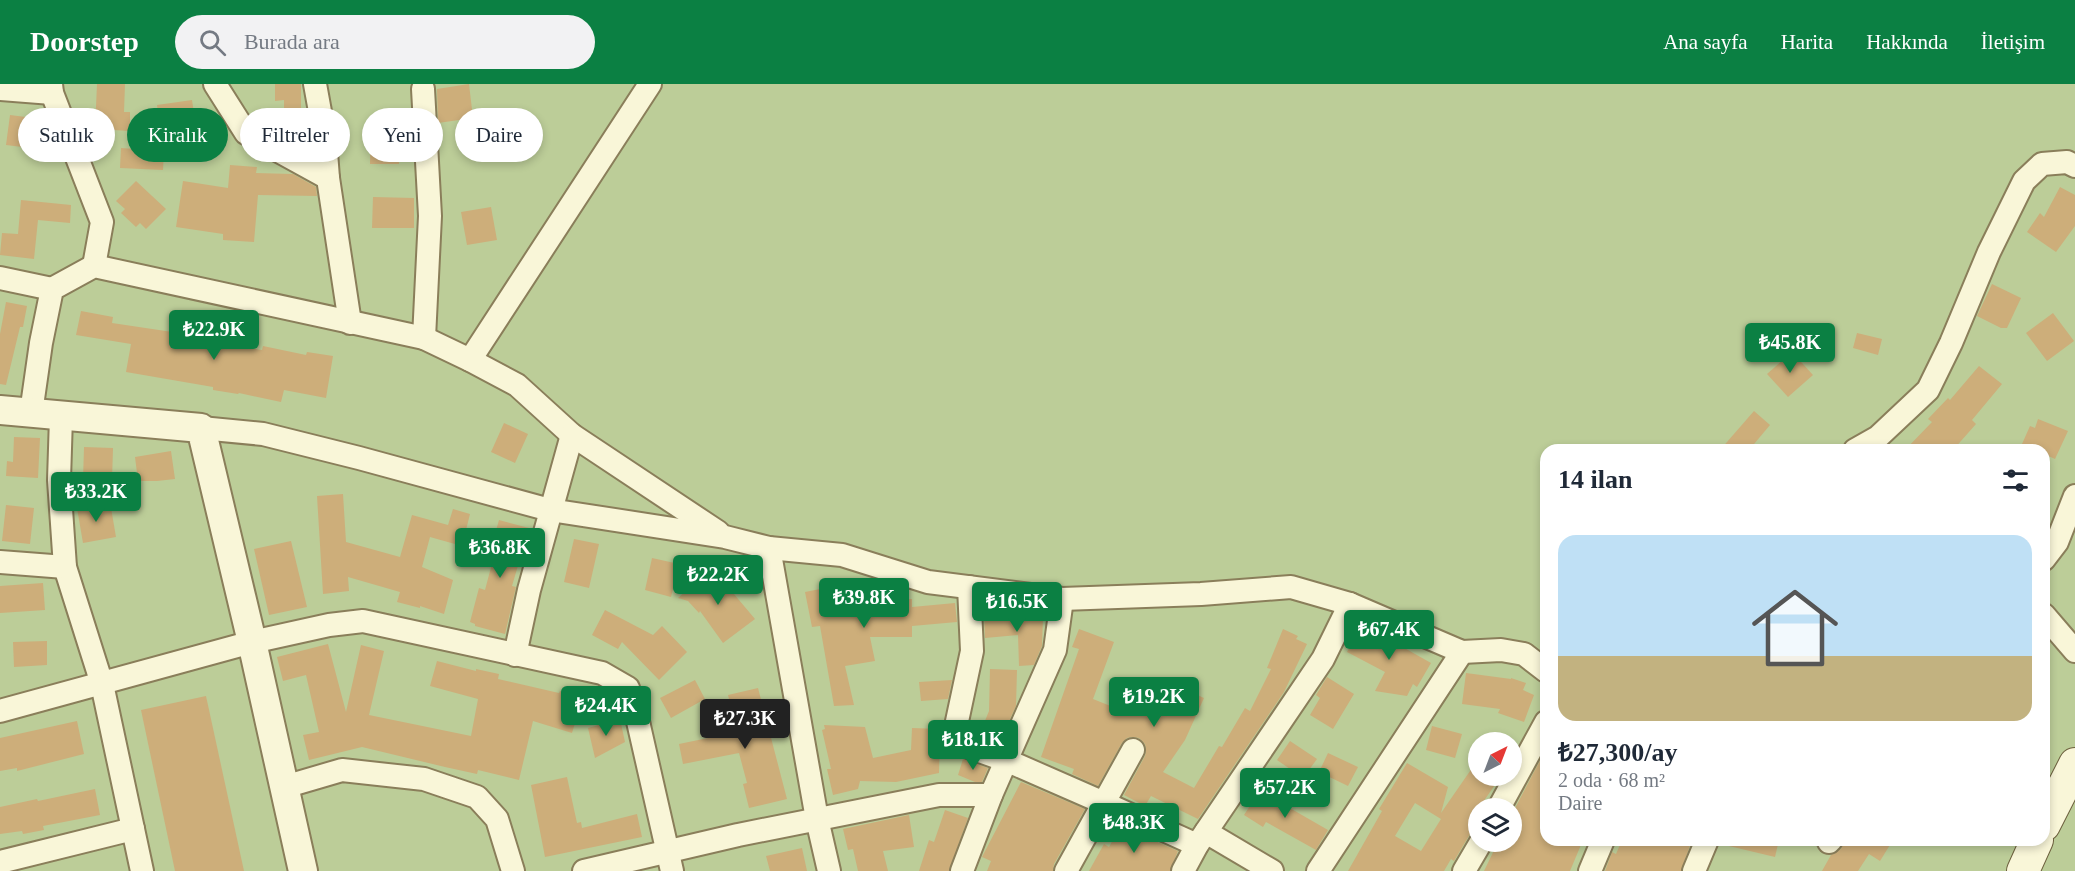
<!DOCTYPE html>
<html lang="tr">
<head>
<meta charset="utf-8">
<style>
  :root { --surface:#fff; --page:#f2f2f3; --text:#1f2937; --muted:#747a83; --accent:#0b8043 }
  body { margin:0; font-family:Georgia,serif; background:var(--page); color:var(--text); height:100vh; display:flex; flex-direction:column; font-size:22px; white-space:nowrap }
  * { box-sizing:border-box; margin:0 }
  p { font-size:20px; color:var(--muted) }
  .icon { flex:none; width:33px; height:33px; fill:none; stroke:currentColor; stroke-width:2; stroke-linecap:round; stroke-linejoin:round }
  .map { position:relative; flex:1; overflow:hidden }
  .side { position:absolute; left:1540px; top:360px; width:510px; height:402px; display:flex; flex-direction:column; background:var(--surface); border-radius:18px; box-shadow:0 3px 9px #0003 }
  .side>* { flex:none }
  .banner { position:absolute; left:18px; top:24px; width:570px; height:54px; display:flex; gap:12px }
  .needle { width:39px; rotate:42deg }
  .fabs { position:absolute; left:1468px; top:648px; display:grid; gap:12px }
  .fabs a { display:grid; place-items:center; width:54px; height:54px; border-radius:50%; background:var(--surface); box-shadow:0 3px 9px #0003; font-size:30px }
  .price { position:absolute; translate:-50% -51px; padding:0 14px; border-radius:6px; background:var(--accent); color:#fff; font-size:20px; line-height:39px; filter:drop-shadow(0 2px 3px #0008) }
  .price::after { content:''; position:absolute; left:50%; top:36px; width:18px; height:14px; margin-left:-9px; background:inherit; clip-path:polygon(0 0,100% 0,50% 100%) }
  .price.current { background:#222; color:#fff }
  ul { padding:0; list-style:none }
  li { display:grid; align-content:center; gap:12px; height:318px; padding:0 18px }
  li span { display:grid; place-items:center; height:186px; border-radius:18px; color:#555 }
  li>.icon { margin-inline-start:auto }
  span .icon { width:108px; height:108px; fill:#fffc; stroke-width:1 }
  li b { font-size:26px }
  h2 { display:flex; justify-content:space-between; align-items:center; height:72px; padding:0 18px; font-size:26px }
  .pill { padding:0 21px; border-radius:27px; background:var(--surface); box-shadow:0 3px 9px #0003; font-size:21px; line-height:54px }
  .pill.current { background:var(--accent); color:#fff }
  header { display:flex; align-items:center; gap:36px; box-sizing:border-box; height:84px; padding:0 30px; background:var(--accent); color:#fff }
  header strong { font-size:28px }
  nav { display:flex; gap:33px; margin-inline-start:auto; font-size:21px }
  .search { width:420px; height:54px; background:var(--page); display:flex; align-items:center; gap:15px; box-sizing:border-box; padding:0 21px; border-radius:33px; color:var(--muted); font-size:22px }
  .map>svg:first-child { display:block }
  .park { fill:#bccd98; fill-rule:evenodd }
  .building { fill:#cdae7a; fill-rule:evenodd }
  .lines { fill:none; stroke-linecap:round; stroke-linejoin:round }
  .minor-casing { stroke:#8a7e5a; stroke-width:26 }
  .tertiary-casing { stroke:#8a7e5a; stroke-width:32 }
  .secondary-casing { stroke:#6c5f3d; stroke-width:34 }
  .minor { stroke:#f9f6d8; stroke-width:22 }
  .tertiary { stroke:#f9f6d8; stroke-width:28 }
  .secondary { stroke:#f9f6d8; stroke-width:32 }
</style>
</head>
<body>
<header>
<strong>Doorstep</strong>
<div class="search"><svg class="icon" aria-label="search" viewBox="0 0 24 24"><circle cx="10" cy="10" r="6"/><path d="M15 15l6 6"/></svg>Burada ara</div>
<nav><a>Ana sayfa</a><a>Harita</a><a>Hakkında</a><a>İletişim</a></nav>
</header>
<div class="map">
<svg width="2075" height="787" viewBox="0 0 2075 787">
  <rect width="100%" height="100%" fill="#efebc4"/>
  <!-- park -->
  <path class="park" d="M 0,0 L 2075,0 L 2075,787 L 0,787 ZM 1546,366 L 2044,366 L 2044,756 L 1546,756 ZM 1479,658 L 1512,658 L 1512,692 L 1479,692 ZM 1479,724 L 1512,724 L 1512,758 L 1479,758 Z"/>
  <!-- building -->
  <g class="building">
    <path d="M 97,0 L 125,0 L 124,28 L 130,28 L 130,47 L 95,45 Z"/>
    <path d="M 275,0 L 301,0 L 301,36 L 308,36 L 312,57 L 288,57 L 284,54 L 284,16 L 275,17 Z"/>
    <path d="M 469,0 L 473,34 L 438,39 L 437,5 Z"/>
    <path d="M 192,16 L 196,42 L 160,47 L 157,21 Z"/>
    <path d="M 10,31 L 42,35 L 38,65 L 6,61 Z"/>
    <path d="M 371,33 L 399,34 L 399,80 L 370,80 Z"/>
    <path d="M 121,64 L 164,67 L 163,86 L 120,84 Z"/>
    <path d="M 230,81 L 257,83 L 256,89 L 293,90 L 316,103 L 317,112 L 258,111 L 254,158 L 223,156 L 223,150 L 176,143 L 183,97 L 228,104 Z"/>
    <path d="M 136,97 L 166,125 L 146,145 L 140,139 L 136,143 L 121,129 L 125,125 L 116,117 Z"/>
    <path d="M 2060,103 L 2075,111 L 2075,142 L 2056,168 L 2027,148 L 2040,129 L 2044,133 Z"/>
    <path d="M 373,113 L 414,114 L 414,144 L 372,144 Z"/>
    <path d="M 21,116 L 71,121 L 70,139 L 38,136 L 34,175 L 0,171 L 2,149 L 18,150 Z"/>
    <path d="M 491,123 L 497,156 L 467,161 L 461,128 Z"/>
    <path d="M 1992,200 L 2021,214 L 2007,244 L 2001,244 L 1977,232 Z"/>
    <path d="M 6,218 L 27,222 L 23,243 L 20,243 L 6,301 L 0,300 L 0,250 Z"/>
    <path d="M 81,227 L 113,233 L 112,239 L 179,249 L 204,253 L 203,256 L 262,266 L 263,262 L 306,271 L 307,268 L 333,272 L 326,314 L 284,306 L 281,318 L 239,309 L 238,310 L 213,306 L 213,303 L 126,288 L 131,260 L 76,251 Z"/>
    <path d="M 2053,229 L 2074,257 L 2047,277 L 2026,249 Z"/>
    <path d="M 1857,249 L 1882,255 L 1878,271 L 1853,264 Z"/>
    <path d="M 1792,268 L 1813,291 L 1788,313 L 1767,290 Z"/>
    <path d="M 1979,282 L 2002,300 L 1972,336 L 1976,340 L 1953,366 L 1905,366 L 1932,338 L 1928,335 L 1948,314 L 1950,316 Z"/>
    <path d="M 1754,327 L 1770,341 L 1749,366 L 1720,366 Z"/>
    <path d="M 2038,335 L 2068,347 L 2055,375 L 2044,370 L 2044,366 L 2035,366 L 2022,360 L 2030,342 L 2035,344 Z"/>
    <path d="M 504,339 L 528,350 L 515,379 L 491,368 Z"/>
    <path d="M 14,353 L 40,354 L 38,394 L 6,392 L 7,377 L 13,378 Z"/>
    <path d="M 84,363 L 113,364 L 112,396 L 83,395 Z"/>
    <path d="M 171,367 L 175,395 L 157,397 L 138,397 L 135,373 Z"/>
    <path d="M 343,410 L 346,458 L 400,473 L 412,431 L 448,441 L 453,425 L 470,430 L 462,462 L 430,453 L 422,483 L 453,496 L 444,530 L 420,522 L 420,524 L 397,518 L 400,508 L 348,493 L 349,507 L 323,510 L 317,412 Z"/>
    <path d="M 110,418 L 116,453 L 83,459 L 77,424 Z"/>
    <path d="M 6,421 L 34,424 L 30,460 L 2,457 Z"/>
    <path d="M 499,436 L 529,444 L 512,502 L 516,503 L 505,550 L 475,542 L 475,540 L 470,538 L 479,504 L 485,506 L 494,472 L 489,471 Z"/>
    <path d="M 574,455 L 599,460 L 589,504 L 564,498 Z"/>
    <path d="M 291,457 L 307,523 L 269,531 L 254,465 Z"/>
    <path d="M 652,474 L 679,480 L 671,513 L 645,506 Z"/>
    <path d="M 712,484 L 755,535 L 723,559 L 700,527 L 699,529 L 688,517 L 678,514 Z"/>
    <path d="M 43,499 L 45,526 L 0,529 L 0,502 Z"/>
    <path d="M 830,503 L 832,511 L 869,505 L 871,516 L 912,515 L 912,523 L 955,519 L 957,538 L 912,542 L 912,553 L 870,553 L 875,577 L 845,582 L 854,621 L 834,622 L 820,542 L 812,543 L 805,508 Z"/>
    <path d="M 605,526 L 653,551 L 662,542 L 687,568 L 659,596 L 622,558 L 618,565 L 592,551 Z"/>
    <path d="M 1014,527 L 1015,534 L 1043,533 L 1042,562 L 1034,581 L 1019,582 L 1018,551 L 985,554 L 984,530 Z"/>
    <path d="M 1362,540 L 1431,579 L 1417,603 L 1413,600 L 1407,612 L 1375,607 L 1385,588 L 1347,568 Z"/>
    <path d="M 1079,545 L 1114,558 L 1093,615 L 1133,631 L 1180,615 L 1184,605 L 1204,614 L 1185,656 L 1163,688 L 1194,704 L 1219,662 L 1222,663 L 1245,624 L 1250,627 L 1271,585 L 1267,584 L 1283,545 L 1298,552 L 1296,555 L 1307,560 L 1284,608 L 1198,735 L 1151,712 L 1145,722 L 1124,711 L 1145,672 L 1146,666 L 1145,660 L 1139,654 L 1132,653 L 1127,654 L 1122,659 L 1098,702 L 1072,690 L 1074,685 L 1041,673 L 1079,565 L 1072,563 Z"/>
    <path d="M 47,557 L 47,581 L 14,583 L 13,558 Z"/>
    <path d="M 328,560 L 346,628 L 361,561 L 384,567 L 369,631 L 471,652 L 478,615 L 430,602 L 437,577 L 476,587 L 476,585 L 499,590 L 498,595 L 559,609 L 560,607 L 583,613 L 572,649 L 533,637 L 519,696 L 478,686 L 477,690 L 445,683 L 362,663 L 309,676 L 303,651 L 319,648 L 306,591 L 283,597 L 277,573 Z"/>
    <path d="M 990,585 L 1017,586 L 1016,622 L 1000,657 L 980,649 L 989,627 Z"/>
    <path d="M 1466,589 L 1511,595 L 1511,594 L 1526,599 L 1523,606 L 1534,611 L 1524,638 L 1498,629 L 1500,625 L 1462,620 Z"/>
    <path d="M 1327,593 L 1354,610 L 1333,645 L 1310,631 L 1320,614 L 1316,611 Z"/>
    <path d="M 695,596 L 705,615 L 671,634 L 660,614 Z"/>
    <path d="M 952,596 L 948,615 L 921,617 L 919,598 Z"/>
    <path d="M 758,604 L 787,715 L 749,724 L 743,700 L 747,699 L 739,669 L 683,680 L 679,660 L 737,648 L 728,611 Z"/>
    <path d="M 206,612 L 244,787 L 175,787 L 141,626 Z"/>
    <path d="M 620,635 L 625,658 L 595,674 L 588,644 Z"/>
    <path d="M 77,637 L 84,670 L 17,687 L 17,684 L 0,687 L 0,654 Z"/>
    <path d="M 824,641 L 865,643 L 873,674 L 911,666 L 912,644 L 940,645 L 939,689 L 896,698 L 860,697 L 858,705 L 833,711 L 827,685 L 831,685 L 822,646 L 825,645 Z"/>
    <path d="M 1432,642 L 1462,650 L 1455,674 L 1426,666 Z"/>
    <path d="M 1290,657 L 1317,675 L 1303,694 L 1277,676 Z"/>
    <path d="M 1546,665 L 1546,756 L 1583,756 L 1570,787 L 1484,787 L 1498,758 L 1512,758 L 1512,730 Z"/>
    <path d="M 1328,669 L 1358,683 L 1348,702 L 1319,688 Z"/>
    <path d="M 1479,674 L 1479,692 L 1501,692 L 1479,724 L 1479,735 L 1454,777 L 1451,775 L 1444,787 L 1348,787 L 1382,727 L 1379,725 L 1407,679 L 1448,703 L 1441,729 ZM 1415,719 L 1441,735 L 1421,767 L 1395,752 Z"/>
    <path d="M 963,675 L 988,684 L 982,698 L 975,698 L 958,691 Z"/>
    <path d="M 567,693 L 577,739 L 581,738 L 582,744 L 637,730 L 642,753 L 545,773 L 531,701 Z"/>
    <path d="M 1021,698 L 1085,725 L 1054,780 L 1053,787 L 987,787 L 991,777 L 982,773 Z"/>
    <path d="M 1263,702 L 1290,720 L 1288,723 L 1328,746 L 1316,766 L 1266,738 L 1263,743 L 1244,731 Z"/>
    <path d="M 95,705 L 100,731 L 43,742 L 44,746 L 23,750 L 22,747 L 0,750 L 0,723 L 37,715 L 38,717 Z"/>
    <path d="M 945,726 L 968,734 L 949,787 L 919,787 L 929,756 L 934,758 Z"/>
    <path d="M 909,731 L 914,763 L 883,767 L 888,787 L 858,787 L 853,765 L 848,766 L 843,745 Z"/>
    <path d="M 1121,742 L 1178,767 L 1170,787 L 1089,787 L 1104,760 L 1109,763 Z"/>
    <path d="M 1622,756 L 1692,756 L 1681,787 L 1605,787 L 1612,768 L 1616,770 Z"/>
    <path d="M 1730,756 L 1779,756 L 1775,773 L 1729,762 Z"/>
    <path d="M 1844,756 L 1893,756 L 1880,777 L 1869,770 L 1858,787 L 1822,787 L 1831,771 L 1841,765 Z"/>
    <path d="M 802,764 L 807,787 L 770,787 L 766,772 Z"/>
  </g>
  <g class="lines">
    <!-- minor casing -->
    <g class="minor-casing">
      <g id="minor">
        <path d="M 51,0 L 52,9 L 102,138 L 94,182"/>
        <path d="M 215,0 L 246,49 L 328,94"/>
        <path d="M 315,0 L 325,55 L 328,94 L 350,239"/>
        <path d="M 0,5 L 52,9"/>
        <path d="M 423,5 L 430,132 L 424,254"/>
        <path d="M 0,194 L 52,205"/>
        <path d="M 470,276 L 650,0"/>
        <path d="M 31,329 L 41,259 L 52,205 L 94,182 L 424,254 L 470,276 L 517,301 L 572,351 L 718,448"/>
        <path d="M 61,333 L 59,396 L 65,483 L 102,600 L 142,787"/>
        <path d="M 201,344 L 263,350 L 359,374 L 550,426 L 725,453 L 769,464 L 842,471 L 928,498 L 1062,515 L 1201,510 L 1291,503 L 1350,520 L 1462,568 L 1501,566 L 1524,570 L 1546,587"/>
        <path d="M 1855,366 L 1878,353 L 1928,306 L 1951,259 L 1989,168 L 2024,97 L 2042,80 L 2067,78 L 2075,82"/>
        <path d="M 769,464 L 817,735 L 829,787"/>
        <path d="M 2044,475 L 2057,458 L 2075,412"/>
        <path d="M 0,478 L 65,483"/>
        <path d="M 969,503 L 972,567 L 956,642 L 961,656 L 971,664 L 1008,677 L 1104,719 L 1197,761"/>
        <path d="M 2044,531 L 2075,567"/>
        <path d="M 515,571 L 529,506 L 572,351"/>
        <path d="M 0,627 L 252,558 L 329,541 L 363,537 L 602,589 L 628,604 L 637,633 L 672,787"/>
        <path d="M 284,703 L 342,686 L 424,695 L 477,713 L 497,735 L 513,787"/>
        <path d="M 1499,724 L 1546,638"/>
        <path d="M 1206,748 L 1272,787"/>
        <path d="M 1829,758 L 1831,756"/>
        <path d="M 0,778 L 133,745"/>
        <path d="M 584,787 L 738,751 L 939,711 L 991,711"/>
        <path d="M 962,787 L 991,711 L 1055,566 L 1062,515"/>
        <path d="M 1066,787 L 1133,666"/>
        <path d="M 1183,787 L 1197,761 L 1323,575 L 1350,520"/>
        <path d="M 1318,787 L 1462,568"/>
        <path d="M 1464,787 L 1481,758"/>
        <path d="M 1590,787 L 1603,756"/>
        <path d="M 1694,787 L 1707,756"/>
      </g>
    </g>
    <!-- tertiary casing -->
    <g class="tertiary-casing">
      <path id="tertiary" d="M 0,326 L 201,344 L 252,558 L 303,787"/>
    </g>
    <!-- secondary casing -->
    <g class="secondary-casing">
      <g id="secondary">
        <path d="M 2044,741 L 2075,680"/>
        <path d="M 2023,787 L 2037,756"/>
      </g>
    </g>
    <!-- minor -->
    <use href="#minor" class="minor"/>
    <!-- tertiary -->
    <use href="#tertiary" class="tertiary"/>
    <!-- secondary -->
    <use href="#secondary" class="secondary"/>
  </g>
</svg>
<div class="fabs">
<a><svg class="needle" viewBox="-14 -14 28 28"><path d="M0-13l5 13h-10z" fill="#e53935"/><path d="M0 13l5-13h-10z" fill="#747a83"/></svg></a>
<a><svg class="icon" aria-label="layers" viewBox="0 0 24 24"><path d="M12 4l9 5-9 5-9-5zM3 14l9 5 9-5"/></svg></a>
</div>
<b class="price" style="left:214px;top:277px">₺22.9K</b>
<b class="price" style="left:1790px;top:290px">₺45.8K</b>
<b class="price" style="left:96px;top:439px">₺33.2K</b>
<b class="price" style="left:500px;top:495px">₺36.8K</b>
<b class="price" style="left:718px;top:522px">₺22.2K</b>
<b class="price" style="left:864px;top:545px">₺39.8K</b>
<b class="price" style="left:1017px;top:549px">₺16.5K</b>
<b class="price" style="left:1389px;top:577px">₺67.4K</b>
<b class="price" style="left:1154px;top:644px">₺19.2K</b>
<b class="price" style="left:606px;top:653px">₺24.4K</b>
<b class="price current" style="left:745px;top:666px">₺27.3K</b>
<b class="price" style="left:973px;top:687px">₺18.1K</b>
<b class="price" style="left:1285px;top:735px">₺57.2K</b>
<b class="price" style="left:1134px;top:770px">₺48.3K</b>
<div class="banner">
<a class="pill">Satılık</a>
<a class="pill current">Kiralık</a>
<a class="pill">Filtreler</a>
<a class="pill">Yeni</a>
<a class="pill">Daire</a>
</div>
<section class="side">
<h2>14 ilan<svg class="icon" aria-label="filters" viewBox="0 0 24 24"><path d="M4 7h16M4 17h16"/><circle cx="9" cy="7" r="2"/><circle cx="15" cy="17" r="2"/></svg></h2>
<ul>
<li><span style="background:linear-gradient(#bfe0f5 65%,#c2b280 0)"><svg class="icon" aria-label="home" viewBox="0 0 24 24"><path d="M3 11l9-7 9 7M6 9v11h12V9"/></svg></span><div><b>₺27,300/ay</b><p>2 oda · 68 m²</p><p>Daire</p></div></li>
</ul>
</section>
</div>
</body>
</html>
